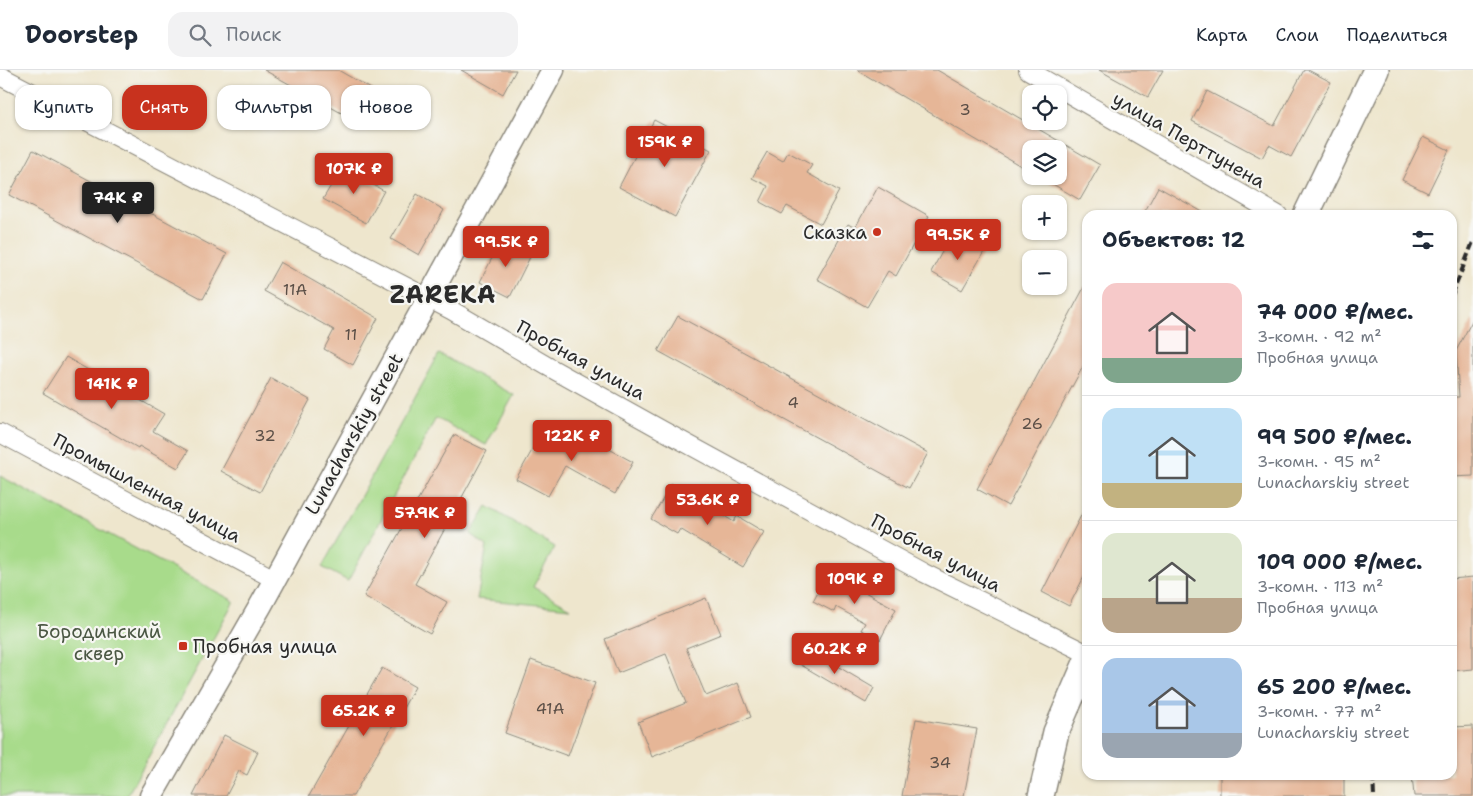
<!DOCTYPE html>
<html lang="ru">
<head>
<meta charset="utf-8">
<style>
  :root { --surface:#fff; --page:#f2f2f3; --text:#1f2937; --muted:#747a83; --line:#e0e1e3; --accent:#c8321e }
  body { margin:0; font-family:"Shantell Sans",sans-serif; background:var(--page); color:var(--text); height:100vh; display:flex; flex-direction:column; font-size:19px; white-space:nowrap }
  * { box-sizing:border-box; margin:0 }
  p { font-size:16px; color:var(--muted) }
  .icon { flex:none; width:28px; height:28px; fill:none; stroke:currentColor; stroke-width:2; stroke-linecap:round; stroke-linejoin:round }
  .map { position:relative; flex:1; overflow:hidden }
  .side { position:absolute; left:1082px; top:140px; width:375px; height:570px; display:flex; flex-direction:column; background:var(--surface); border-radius:15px; box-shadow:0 1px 4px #0004 }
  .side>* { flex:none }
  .banner { position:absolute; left:15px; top:15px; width:475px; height:45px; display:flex; gap:10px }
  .controls { position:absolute; left:1022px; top:15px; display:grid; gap:10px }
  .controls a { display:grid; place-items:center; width:45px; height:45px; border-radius:10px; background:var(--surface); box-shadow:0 1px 4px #0004; font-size:25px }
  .price { position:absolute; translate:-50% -42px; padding:0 11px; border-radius:5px; background:var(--accent); color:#fff; font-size:16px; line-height:32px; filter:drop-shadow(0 1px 2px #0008) }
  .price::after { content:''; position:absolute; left:50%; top:30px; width:15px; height:11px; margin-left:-8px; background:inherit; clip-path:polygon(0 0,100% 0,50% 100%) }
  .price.current { background:#222; color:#fff }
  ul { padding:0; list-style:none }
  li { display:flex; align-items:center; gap:15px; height:125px; padding:0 20px }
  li+li { border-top:1px solid var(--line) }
  li span { display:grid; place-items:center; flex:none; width:140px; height:100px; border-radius:15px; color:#555 }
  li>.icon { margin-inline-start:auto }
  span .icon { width:60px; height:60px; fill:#fffc; stroke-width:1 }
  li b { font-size:21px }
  h2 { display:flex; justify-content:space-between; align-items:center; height:60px; padding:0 20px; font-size:21px }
  .chip { padding:0 18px; border-radius:15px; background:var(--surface); box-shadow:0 1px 4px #0004; font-size:18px; line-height:45px }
  .chip.current { background:var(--accent); color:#fff }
  header { display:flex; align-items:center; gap:30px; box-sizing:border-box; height:70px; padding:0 25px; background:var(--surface); border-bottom:1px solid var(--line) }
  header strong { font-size:24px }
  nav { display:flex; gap:28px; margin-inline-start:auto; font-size:18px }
  .search { width:350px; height:45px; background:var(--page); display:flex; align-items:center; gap:12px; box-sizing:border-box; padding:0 18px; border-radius:15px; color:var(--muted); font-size:19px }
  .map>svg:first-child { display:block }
  .green { fill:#a8db8b; stroke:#6a835b }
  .building { fill:#e6b697 }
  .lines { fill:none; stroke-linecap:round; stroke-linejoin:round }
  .minor-casing { stroke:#8c887c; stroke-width:20 }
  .tertiary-casing { stroke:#8c887c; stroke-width:25 }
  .secondary-casing { stroke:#8c887c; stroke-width:28 }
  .minor { stroke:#fff; stroke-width:18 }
  .tertiary { stroke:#fff; stroke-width:22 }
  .secondary { stroke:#fff; stroke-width:25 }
  .rail { stroke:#2b2b2b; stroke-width:4; stroke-dasharray:8 4; stroke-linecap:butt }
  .poi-dot { fill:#c8321e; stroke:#f6f6f2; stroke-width:2 }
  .labels { text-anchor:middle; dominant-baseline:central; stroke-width:4.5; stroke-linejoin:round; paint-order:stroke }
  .number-label { font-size:16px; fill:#5a4e46 }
  .street-label { font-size:19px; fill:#2b2b2b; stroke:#f6f6f2 }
  .poi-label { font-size:19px; fill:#2b2b2b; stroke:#f6f6f2; text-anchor:end }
  .park-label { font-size:19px; fill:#4a5743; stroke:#f6f6f2 }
  .district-label { font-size:24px; font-weight:bold; letter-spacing:1px; fill:#2b2b2b; stroke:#f6f6f2 }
</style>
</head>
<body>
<header>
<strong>Doorstep</strong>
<div class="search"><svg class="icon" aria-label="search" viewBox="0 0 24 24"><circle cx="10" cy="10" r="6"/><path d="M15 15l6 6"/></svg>Поиск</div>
<nav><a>Карта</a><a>Слои</a><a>Поделиться</a></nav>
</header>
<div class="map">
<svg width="1473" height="726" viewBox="0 0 1473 726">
  <rect width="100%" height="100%" fill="#f6f6f2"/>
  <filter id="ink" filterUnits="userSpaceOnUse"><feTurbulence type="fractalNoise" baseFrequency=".02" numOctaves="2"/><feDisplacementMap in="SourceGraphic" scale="10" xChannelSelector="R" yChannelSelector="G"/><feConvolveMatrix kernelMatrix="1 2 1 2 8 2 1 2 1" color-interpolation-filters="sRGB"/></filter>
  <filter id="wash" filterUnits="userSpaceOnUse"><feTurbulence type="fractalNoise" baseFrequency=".0096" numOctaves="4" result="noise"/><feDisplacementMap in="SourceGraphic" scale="20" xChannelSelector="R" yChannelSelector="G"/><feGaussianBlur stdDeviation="1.12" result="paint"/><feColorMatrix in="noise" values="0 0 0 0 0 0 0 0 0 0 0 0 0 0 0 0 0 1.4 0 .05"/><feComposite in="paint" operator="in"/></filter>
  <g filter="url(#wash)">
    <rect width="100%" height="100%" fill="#eee6cd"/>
    <!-- green -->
    <g class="green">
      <path d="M 439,284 L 514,325 L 486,375 L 436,348 L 348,511 L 322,497 Z"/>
      <path d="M 0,406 L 234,531 L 127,726 L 0,726 Z"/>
      <path d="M 487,436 L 555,477 L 533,517 L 571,538 L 477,529 L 487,476 L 470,464 Z"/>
    </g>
    <g id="blocks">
      <!-- building -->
      <g class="building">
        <path d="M 264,0 L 338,0 L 380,24 L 363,55 Z"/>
        <path d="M 461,0 L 516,0 L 503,24 Z"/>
        <path d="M 857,0 L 937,0 L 1100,95 L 1080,130 L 1039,106 L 1059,106 L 1059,79 L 1031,79 L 1031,102 Z"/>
        <path d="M 1099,0 L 1163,0 L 1148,27 Z"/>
        <path d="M 1304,0 L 1308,0 L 1331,12 L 1291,87 L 1269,75 L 1262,88 L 1192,51 L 1207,21 L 1274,56 Z"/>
        <path d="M 654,50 L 711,80 L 675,147 L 619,117 Z"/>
        <path d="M 1423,67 L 1449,80 L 1428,123 L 1402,110 Z"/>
        <path d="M 33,80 L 227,184 L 203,229 L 9,125 Z"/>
        <path d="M 767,82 L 783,91 L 788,82 L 812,95 L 807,103 L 839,121 L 821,154 L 787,136 L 782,144 L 760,132 L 768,116 L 752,108 Z"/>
        <path d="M 342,97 L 384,121 L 366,153 L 323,129 Z"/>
        <path d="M 878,117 L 929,146 L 896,206 L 888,201 L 867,237 L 817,209 L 848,154 L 855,158 Z"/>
        <path d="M 1158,117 L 1208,145 L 1143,145 Z"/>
        <path d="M 417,124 L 444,140 L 419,185 L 391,169 Z"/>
        <path d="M 953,162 L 985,180 L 962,220 L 931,202 Z"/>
        <path d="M 502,168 L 532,183 L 510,227 L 480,212 Z"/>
        <path d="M 280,192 L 378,248 L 353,295 L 324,279 L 334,260 L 264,221 Z"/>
        <path d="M 1088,210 L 1088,287 L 1008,436 L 977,419 Z"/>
        <path d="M 678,246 L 928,383 L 909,418 L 658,281 Z"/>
        <path d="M 1473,249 L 1473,406 L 1452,407 L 1452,327 L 1459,327 L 1456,281 Z"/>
        <path d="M 66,287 L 164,344 L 153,361 L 188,381 L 178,398 L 139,376 L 138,378 L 43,323 Z"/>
        <path d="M 271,308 L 310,330 L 260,422 L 221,401 Z"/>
        <path d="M 548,352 L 584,372 L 587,367 L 633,392 L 615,424 L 565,396 L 548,426 L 516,409 Z"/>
        <path d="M 454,365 L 487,381 L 415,514 L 447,532 L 430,564 L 364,526 Z"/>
        <path d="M 672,414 L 734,452 L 737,446 L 764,462 L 743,497 L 680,459 L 677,464 L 651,449 Z"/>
        <path d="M 1088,432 L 1088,499 L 1069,536 L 1042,522 Z"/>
        <path d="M 828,502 L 896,539 L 880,570 L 861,560 L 865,553 L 836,537 L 834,542 L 813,531 Z"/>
        <path d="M 1473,507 L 1473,599 L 1452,601 L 1452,509 Z"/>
        <path d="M 706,528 L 721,564 L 686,578 L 706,626 L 738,613 L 751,647 L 652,687 L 638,652 L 686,633 L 666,584 L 618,603 L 605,569 Z"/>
        <path d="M 805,577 L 874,618 L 866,633 L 796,592 Z"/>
        <path d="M 531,590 L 595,613 L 568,686 L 505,663 Z"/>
        <path d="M 382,598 L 415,617 L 353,726 L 309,726 Z"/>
        <path d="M 916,649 L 977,659 L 964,726 L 902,726 Z"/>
        <path d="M 1473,656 L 1473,726 L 1414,726 L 1412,705 L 1452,705 L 1452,657 Z"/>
        <path d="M 224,665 L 258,682 L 247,705 L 239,701 L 226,726 L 193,726 Z"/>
        <rect x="1220" y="705" width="124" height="21"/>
      </g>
    </g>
  </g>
  <g filter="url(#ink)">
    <use href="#blocks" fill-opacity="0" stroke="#8c887c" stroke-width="1"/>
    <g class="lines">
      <!-- minor casing -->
      <g class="minor-casing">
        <g id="minor">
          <path d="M 1028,0 L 1278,145"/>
          <path d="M 0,6 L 451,240 L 547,296 L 662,360 L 924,503 L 1088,584"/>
          <path d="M 0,363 L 274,509"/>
        </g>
      </g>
      <!-- tertiary casing -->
      <g class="tertiary-casing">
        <path id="tertiary" d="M 151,726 L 261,535 L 553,0"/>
      </g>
      <!-- secondary casing -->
      <g class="secondary-casing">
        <g id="secondary">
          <path d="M 1306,145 L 1376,0"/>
          <path d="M 1041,726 L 1056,662 L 1088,588"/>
        </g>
      </g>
      <!-- minor -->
      <use href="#minor" class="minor"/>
      <!-- tertiary -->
      <use href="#tertiary" class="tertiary"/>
      <!-- secondary -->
      <use href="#secondary" class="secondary"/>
      <!-- rail -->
      <g class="rail">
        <path d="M 1452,225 L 1473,172"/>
        <path d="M 1373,705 L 1374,726"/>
      </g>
    </g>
  </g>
  <!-- markers -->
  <g class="poi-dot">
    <circle cx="877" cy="162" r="5"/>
    <rect x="178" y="571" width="10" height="10" rx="2.5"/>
  </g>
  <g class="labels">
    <!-- number labels -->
    <g class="number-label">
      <text x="965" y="39">3</text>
      <text x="295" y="219">11А</text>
      <text x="351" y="264">11</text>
      <text x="793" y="332">4</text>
      <text x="1032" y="353">26</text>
      <text x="265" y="365">32</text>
      <text x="550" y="638">41А</text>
      <text x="940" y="692">34</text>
    </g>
    <!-- street labels -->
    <g class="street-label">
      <text transform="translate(1189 70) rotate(30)">улица Перттунена</text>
      <text transform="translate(581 290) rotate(29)">Пробная улица</text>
      <text transform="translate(354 364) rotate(-61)">Lunacharskiy street</text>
      <text transform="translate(147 418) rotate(28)">Промышленная улица</text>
      <text transform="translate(936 483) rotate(28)">Пробная улица</text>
    </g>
    <!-- poi labels -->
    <g class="poi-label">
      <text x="867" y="162">Сказка</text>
      <text x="193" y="576" text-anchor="start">Пробная улица</text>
    </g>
    <!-- park labels -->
    <g class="park-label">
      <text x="99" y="561">Бородинский<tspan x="99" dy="22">сквер</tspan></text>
    </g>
    <!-- district labels -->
    <g class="district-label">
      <text x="443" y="225">ZAREKA</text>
    </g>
  </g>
</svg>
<div class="controls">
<a><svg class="icon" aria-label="locate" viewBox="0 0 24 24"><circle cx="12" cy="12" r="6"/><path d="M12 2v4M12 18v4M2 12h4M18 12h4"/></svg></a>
<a><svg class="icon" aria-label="layers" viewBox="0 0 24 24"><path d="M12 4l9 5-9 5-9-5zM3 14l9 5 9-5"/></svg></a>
<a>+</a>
<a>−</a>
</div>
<b class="price" style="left:665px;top:98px">159K ₽</b>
<b class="price" style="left:354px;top:125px">107K ₽</b>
<b class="price current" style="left:118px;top:154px">74K ₽</b>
<b class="price" style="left:958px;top:191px">99.5K ₽</b>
<b class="price" style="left:506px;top:198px">99.5K ₽</b>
<b class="price" style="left:112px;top:340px">141K ₽</b>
<b class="price" style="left:572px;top:392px">122K ₽</b>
<b class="price" style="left:708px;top:456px">53.6K ₽</b>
<b class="price" style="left:425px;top:469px">57.9K ₽</b>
<b class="price" style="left:855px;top:535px">109K ₽</b>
<b class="price" style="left:835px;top:605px">60.2K ₽</b>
<b class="price" style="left:364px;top:667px">65.2K ₽</b>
<div class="banner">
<a class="chip">Купить</a>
<a class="chip current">Снять</a>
<a class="chip">Фильтры</a>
<a class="chip">Новое</a>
</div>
<section class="side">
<h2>Объектов: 12<svg class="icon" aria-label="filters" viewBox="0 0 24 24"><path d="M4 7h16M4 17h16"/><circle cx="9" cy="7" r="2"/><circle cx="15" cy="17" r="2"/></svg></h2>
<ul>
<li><span style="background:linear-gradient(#f6c9c9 75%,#7fa58c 0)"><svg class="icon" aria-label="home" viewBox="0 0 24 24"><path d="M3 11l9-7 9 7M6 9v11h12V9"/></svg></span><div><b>74 000 ₽/мес.</b><p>3-комн. · 92 m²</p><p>Пробная улица</p></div></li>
<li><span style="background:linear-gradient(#bfe0f5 75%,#c2b280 0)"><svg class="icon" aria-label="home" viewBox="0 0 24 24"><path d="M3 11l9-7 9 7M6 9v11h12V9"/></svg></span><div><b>99 500 ₽/мес.</b><p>3-комн. · 95 m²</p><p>Lunacharskiy street</p></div></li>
<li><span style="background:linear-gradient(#dfe7d0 65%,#b9a48a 0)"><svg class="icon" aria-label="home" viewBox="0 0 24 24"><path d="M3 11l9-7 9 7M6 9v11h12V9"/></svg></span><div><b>109 000 ₽/мес.</b><p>3-комн. · 113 m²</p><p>Пробная улица</p></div></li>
<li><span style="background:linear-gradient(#a9c7e8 75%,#9aa5b1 0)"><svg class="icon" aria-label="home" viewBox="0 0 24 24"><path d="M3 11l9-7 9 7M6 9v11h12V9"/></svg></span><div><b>65 200 ₽/мес.</b><p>3-комн. · 77 m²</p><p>Lunacharskiy street</p></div></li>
</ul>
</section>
</div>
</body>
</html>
